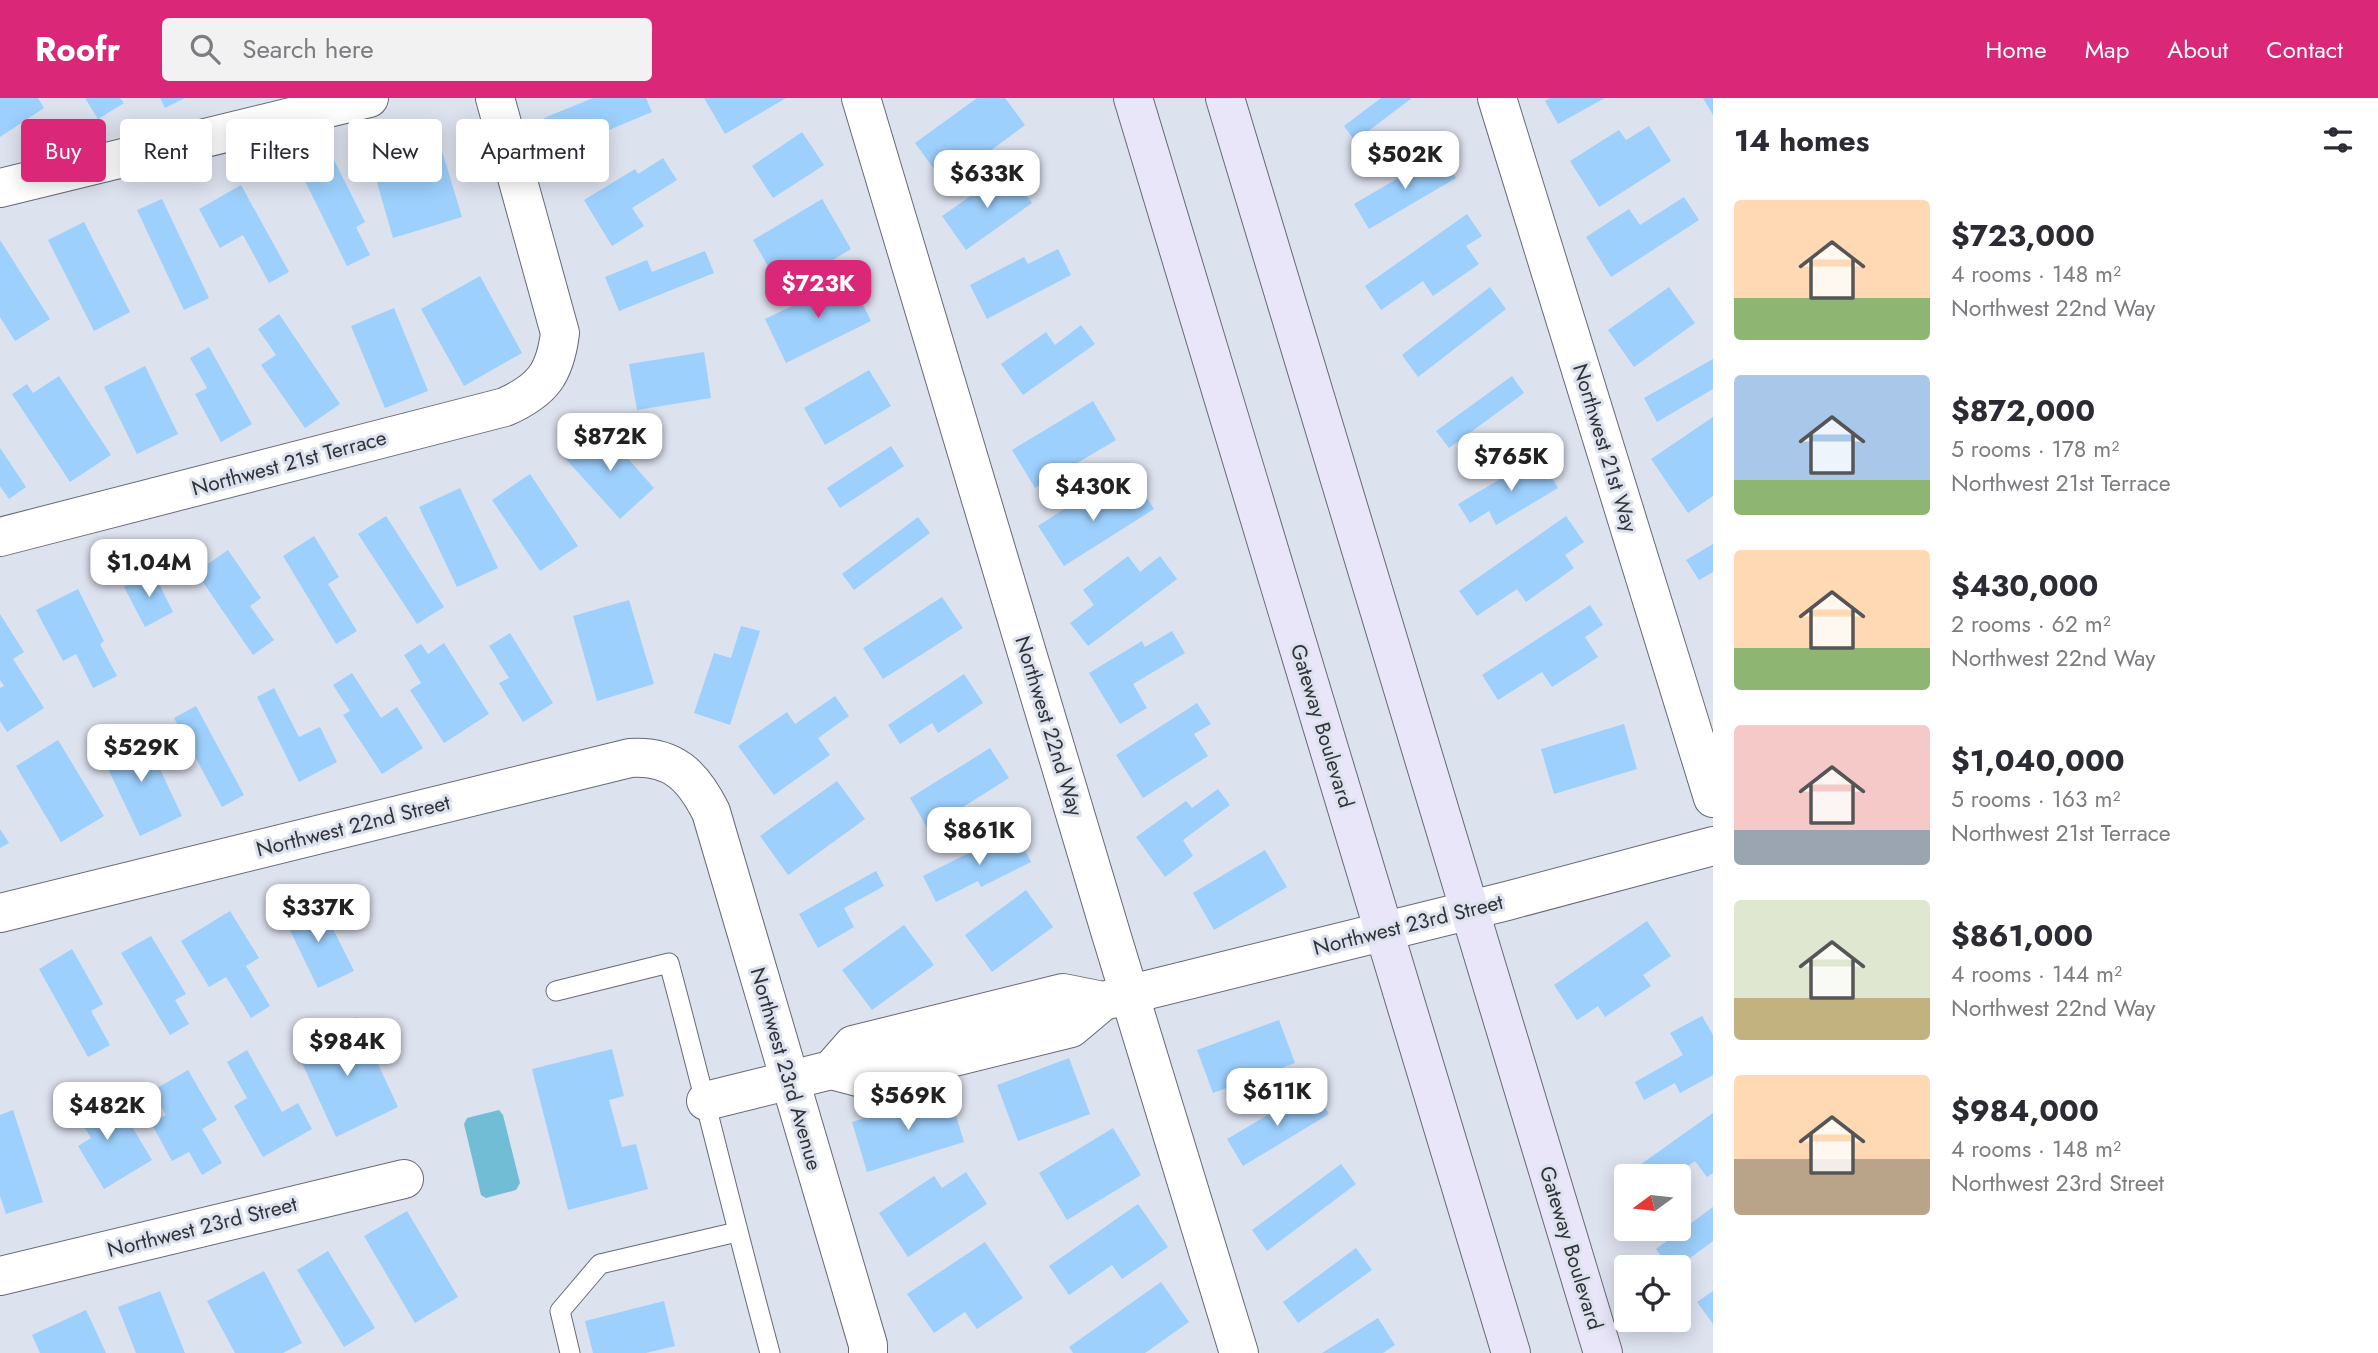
<!DOCTYPE html>
<html lang="en">
<head>
<meta charset="utf-8">
<style>
  :root { --surface:#fff; --page:#f2f2f3; --text:#2b2b33; --muted:#7c7c81; --accent:#db2777 }
  body { margin:0; font-family:Jost,sans-serif; background:var(--page); color:var(--text); height:100vh; display:flex; flex-direction:column; font-size:26px; white-space:nowrap }
  * { box-sizing:border-box; margin:0 }
  p { font-size:23px; color:var(--muted) }
  .icon { flex:none; width:38px; height:38px; fill:none; stroke:currentColor; stroke-width:2; stroke-linecap:round; stroke-linejoin:round }
  .map { position:relative; flex:1; overflow:hidden }
  .details { display:flex; flex-direction:column; background:var(--surface); width:665px }
  .details>* { flex:none }
  .top-card { position:absolute; left:21px; top:21px; width:665px; height:63px; display:flex; gap:14px }
  .needle { width:46px; rotate:255deg }
  .buttons { position:absolute; left:1614px; top:1066px; display:grid; gap:14px }
  .buttons a { display:grid; place-items:center; width:77px; height:77px; border-radius:7px; background:var(--surface); box-shadow:0 4px 18px #0003; font-size:35px }
  .price { position:absolute; translate:-50% -60px; padding:0 16px; border-radius:14px; background:#fff; color:#222; font-size:23px; line-height:46px; filter:drop-shadow(0 2px 4px #0008) }
  .price::after { content:''; position:absolute; left:50%; top:42px; width:21px; height:16px; margin-left:-10px; background:inherit; clip-path:polygon(0 0,100% 0,50% 100%) }
  .price.current { background:var(--accent); color:#fff }
  ul { padding:0; list-style:none }
  li { display:flex; align-items:center; gap:21px; height:175px; padding:0 21px }
  li span { display:grid; place-items:center; flex:none; width:196px; height:140px; border-radius:7px; color:#555 }
  li>.icon { margin-inline-start:auto }
  span .icon { width:84px; height:84px; fill:#fffc; stroke-width:1 }
  li b { font-size:30px }
  h2 { display:flex; justify-content:space-between; align-items:center; height:84px; padding:0 21px; font-size:30px }
  .tag { padding:0 24px; border-radius:7px; background:var(--surface); box-shadow:0 4px 18px #0003; font-size:24px; line-height:63px }
  .tag.current { background:var(--accent); color:#fff }
  header { display:flex; align-items:center; gap:42px; box-sizing:border-box; height:98px; padding:0 35px; background:var(--accent); color:#fff }
  header strong { font-size:33px }
  nav { display:flex; gap:38px; margin-inline-start:auto; font-size:24px }
  .search { width:490px; height:63px; background:var(--page); display:flex; align-items:center; gap:18px; box-sizing:border-box; padding:0 24px; border-radius:7px; color:var(--muted); font-size:26px }
  main { display:flex; flex:1; min-height:0 }
  .map>svg:first-child { display:block }
  .water { fill:#72bdd6 }
  .building { fill:#9dd0fd }
  .lines { fill:none; stroke-linecap:round; stroke-linejoin:round }
  .service-casing { stroke:#666a75; stroke-width:21 }
  .minor-casing { stroke:#666a75; stroke-width:40 }
  .secondary-casing { stroke:#666a75; stroke-width:40 }
  .service { stroke:#fff; stroke-width:19 }
  .minor { stroke:#fff; stroke-width:38 }
  .secondary { stroke:#eae6fa; stroke-width:38 }
  .labels { text-anchor:middle; dominant-baseline:central; stroke-width:6; stroke-linejoin:round; paint-order:stroke }
  .street-label { font-size:21px; fill:#323338; stroke:#dde2ef }
</style>
</head>
<body>
<header>
<strong>Roofr</strong>
<div class="search"><svg class="icon" aria-label="search" viewBox="0 0 24 24"><circle cx="10" cy="10" r="6"/><path d="M15 15l6 6"/></svg>Search here</div>
<nav><a>Home</a><a>Map</a><a>About</a><a>Contact</a></nav>
</header>
<main>
<div class="map">
<svg width="1713" height="1255" viewBox="0 0 1713 1255">
  <rect width="100%" height="100%" fill="#dde2ef"/>
  <!-- water -->
  <path class="water" d="M 499,1012 L 503,1017 L 520,1085 L 516,1092 L 486,1100 L 481,1097 L 464,1026 L 467,1020 Z"/>
  <!-- building -->
  <g class="building">
    <path d="M 0,0 L 38,0 L 44,10 L 0,39 Z"/>
    <path d="M 85,0 L 120,0 L 124,5 L 98,21 Z"/>
    <path d="M 160,0 L 185,0 L 165,10 Z"/>
    <path d="M 593,0 L 646,0 L 652,14 L 580,44 L 590,69 L 568,78 L 544,20 Z"/>
    <path d="M 704,0 L 786,0 L 725,36 Z"/>
    <path d="M 977,0 L 1005,0 L 1025,27 L 945,86 L 915,45 Z"/>
    <path d="M 1381,0 L 1412,0 L 1355,43 L 1344,28 Z"/>
    <path d="M 1550,0 L 1605,0 L 1558,26 L 1545,3 Z"/>
    <path d="M 1703,0 L 1713,0 L 1713,17 Z"/>
    <path d="M 1649,28 L 1671,63 L 1599,109 L 1570,63 L 1619,32 L 1626,42 Z"/>
    <path d="M 802,34 L 824,67 L 773,100 L 752,68 Z"/>
    <path d="M 442,53 L 462,119 L 393,140 L 374,74 Z"/>
    <path d="M 1441,55 L 1456,80 L 1369,131 L 1354,106 Z"/>
    <path d="M 663,60 L 677,82 L 632,110 L 644,128 L 612,148 L 584,102 L 635,71 L 638,76 Z"/>
    <path d="M 334,62 L 365,124 L 356,129 L 370,157 L 347,168 L 302,77 Z"/>
    <path d="M 1008,72 L 1032,105 L 966,152 L 942,118 Z"/>
    <path d="M 241,87 L 289,174 L 269,185 L 243,137 L 220,150 L 199,111 Z"/>
    <path d="M 1684,99 L 1699,122 L 1611,179 L 1586,139 L 1629,111 L 1640,127 Z"/>
    <path d="M 162,101 L 209,200 L 184,212 L 137,112 Z"/>
    <path d="M 822,101 L 851,151 L 804,179 L 795,164 L 773,177 L 753,142 Z"/>
    <path d="M 1467,116 L 1482,138 L 1466,148 L 1479,166 L 1433,198 L 1423,183 L 1381,212 L 1365,188 Z"/>
    <path d="M 84,124 L 130,214 L 94,233 L 48,142 Z"/>
    <path d="M 0,142 L 50,221 L 15,243 L 0,219 Z"/>
    <path d="M 1058,151 L 1071,177 L 987,221 L 970,187 L 1024,159 L 1028,166 Z"/>
    <path d="M 705,153 L 714,175 L 619,213 L 605,179 L 647,162 L 652,174 Z"/>
    <path d="M 480,178 L 522,255 L 464,288 L 421,211 Z"/>
    <path d="M 850,180 L 871,223 L 786,265 L 765,221 Z"/>
    <path d="M 1490,189 L 1506,211 L 1418,279 L 1402,257 Z"/>
    <path d="M 1669,189 L 1695,225 L 1634,269 L 1608,232 Z"/>
    <path d="M 394,210 L 428,293 L 385,310 L 351,228 Z"/>
    <path d="M 279,216 L 340,306 L 305,330 L 261,267 L 276,257 L 258,231 Z"/>
    <path d="M 1081,227 L 1095,246 L 1023,297 L 1001,266 L 1046,234 L 1055,247 Z"/>
    <path d="M 209,249 L 252,326 L 221,344 L 195,296 L 207,290 L 190,260 Z"/>
    <path d="M 704,254 L 711,300 L 637,312 L 629,266 Z"/>
    <path d="M 1713,261 L 1713,291 L 1657,324 L 1644,300 Z"/>
    <path d="M 145,268 L 178,336 L 137,356 L 104,289 Z"/>
    <path d="M 869,272 L 891,308 L 825,347 L 804,310 Z"/>
    <path d="M 59,278 L 111,357 L 70,384 L 12,296 L 27,286 L 33,295 Z"/>
    <path d="M 1512,278 L 1524,295 L 1449,350 L 1436,333 Z"/>
    <path d="M 1093,303 L 1116,342 L 1035,390 L 1012,352 Z"/>
    <path d="M 1713,319 L 1713,398 L 1688,415 L 1651,361 Z"/>
    <path d="M 600,329 L 654,390 L 620,421 L 565,360 Z"/>
    <path d="M 891,348 L 904,368 L 840,410 L 827,390 Z"/>
    <path d="M 0,350 L 26,389 L 9,401 L 0,388 Z"/>
    <path d="M 1539,358 L 1558,390 L 1496,427 L 1489,413 L 1470,425 L 1458,406 Z"/>
    <path d="M 530,376 L 578,448 L 540,473 L 492,402 Z"/>
    <path d="M 1137,385 L 1154,411 L 1064,468 L 1038,428 L 1090,394 L 1100,410 Z"/>
    <path d="M 460,390 L 498,470 L 457,489 L 419,409 Z"/>
    <path d="M 386,418 L 444,509 L 417,526 L 358,436 Z"/>
    <path d="M 1566,418 L 1584,444 L 1565,457 L 1574,470 L 1526,504 L 1517,491 L 1477,518 L 1459,493 Z"/>
    <path d="M 918,419 L 930,435 L 854,492 L 842,476 Z"/>
    <path d="M 314,438 L 339,479 L 328,486 L 357,533 L 336,546 L 283,458 Z"/>
    <path d="M 1713,446 L 1713,474 L 1699,482 L 1686,462 Z"/>
    <path d="M 228,452 L 261,500 L 250,508 L 274,542 L 253,557 L 196,474 Z"/>
    <path d="M 1128,458 L 1140,474 L 1160,458 L 1177,481 L 1088,548 L 1070,525 L 1094,507 L 1083,492 Z"/>
    <path d="M 153,474 L 173,514 L 145,529 L 124,489 Z"/>
    <path d="M 78,491 L 104,543 L 100,546 L 117,578 L 93,590 L 76,556 L 63,563 L 36,512 Z"/>
    <path d="M 942,499 L 963,530 L 883,581 L 863,550 Z"/>
    <path d="M 629,502 L 654,586 L 597,603 L 573,518 Z"/>
    <path d="M 1590,507 L 1603,527 L 1585,539 L 1598,559 L 1552,589 L 1542,574 L 1498,602 L 1482,577 Z"/>
    <path d="M 0,516 L 24,554 L 13,561 L 44,610 L 7,634 L 0,623 L 0,590 L 4,588 L 0,582 Z"/>
    <path d="M 741,528 L 760,533 L 730,627 L 694,615 L 714,555 L 731,560 Z"/>
    <path d="M 1172,533 L 1185,555 L 1133,586 L 1147,610 L 1120,626 L 1089,575 L 1142,543 L 1145,549 Z"/>
    <path d="M 510,535 L 553,605 L 523,624 L 499,585 L 509,580 L 489,548 Z"/>
    <path d="M 444,545 L 489,616 L 444,645 L 410,592 L 421,585 L 404,557 L 421,546 L 428,556 Z"/>
    <path d="M 352,575 L 381,620 L 397,609 L 423,650 L 382,676 L 343,617 L 350,613 L 333,587 Z"/>
    <path d="M 964,576 L 983,605 L 938,635 L 932,625 L 900,646 L 888,627 Z"/>
    <path d="M 274,590 L 299,639 L 320,629 L 337,664 L 299,684 L 257,599 Z"/>
    <path d="M 835,598 L 849,618 L 818,640 L 830,657 L 774,697 L 738,648 L 787,614 L 795,626 Z"/>
    <path d="M 1197,605 L 1211,626 L 1194,636 L 1208,658 L 1143,700 L 1116,657 Z"/>
    <path d="M 196,608 L 244,697 L 222,709 L 174,620 Z"/>
    <path d="M 1624,626 L 1637,671 L 1554,696 L 1541,651 Z"/>
    <path d="M 142,633 L 182,718 L 140,738 L 100,654 Z"/>
    <path d="M 58,642 L 104,718 L 61,744 L 16,668 Z"/>
    <path d="M 990,650 L 1009,680 L 928,731 L 910,700 Z"/>
    <path d="M 837,683 L 865,721 L 788,777 L 760,738 Z"/>
    <path d="M 1218,691 L 1230,707 L 1183,742 L 1193,758 L 1165,779 L 1136,739 L 1186,703 L 1192,710 Z"/>
    <path d="M 0,731 L 9,745 L 0,750 Z"/>
    <path d="M 1015,732 L 1031,764 L 981,789 L 978,783 L 936,804 L 923,778 Z"/>
    <path d="M 1265,752 L 1287,789 L 1214,832 L 1193,795 Z"/>
    <path d="M 876,773 L 884,788 L 844,810 L 854,829 L 818,850 L 799,816 Z"/>
    <path d="M 1026,792 L 1053,829 L 992,874 L 965,837 Z"/>
    <path d="M 318,801 L 354,873 L 318,890 L 283,818 Z"/>
    <path d="M 230,813 L 259,860 L 246,868 L 270,908 L 251,920 L 226,879 L 209,889 L 181,843 Z"/>
    <path d="M 1647,823 L 1671,858 L 1643,877 L 1651,888 L 1605,919 L 1598,908 L 1577,922 L 1554,887 Z"/>
    <path d="M 904,827 L 934,867 L 872,912 L 842,872 Z"/>
    <path d="M 151,838 L 186,896 L 175,902 L 189,926 L 170,937 L 121,855 Z"/>
    <path d="M 72,851 L 103,906 L 91,913 L 110,947 L 88,959 L 39,871 Z"/>
    <path d="M 1702,918 L 1713,937 L 1713,977 L 1680,995 L 1675,985 L 1644,1002 L 1635,984 L 1683,957 L 1670,935 Z"/>
    <path d="M 356,919 L 398,1009 L 336,1039 L 297,954 L 320,942 L 318,937 Z"/>
    <path d="M 1279,922 L 1295,965 L 1213,995 L 1197,952 Z"/>
    <path d="M 612,951 L 624,998 L 609,1002 L 622,1049 L 636,1046 L 648,1091 L 568,1112 L 532,971 Z"/>
    <path d="M 247,952 L 282,1014 L 298,1005 L 312,1031 L 263,1059 L 234,1008 L 247,1000 L 227,964 Z"/>
    <path d="M 1069,960 L 1090,1016 L 1018,1043 L 997,987 Z"/>
    <path d="M 188,972 L 217,1022 L 202,1031 L 222,1065 L 202,1077 L 189,1054 L 172,1063 L 151,1025 L 166,1017 L 152,993 Z"/>
    <path d="M 85,987 L 111,1032 L 128,1022 L 152,1062 L 104,1091 L 78,1048 L 91,1040 L 66,999 Z"/>
    <path d="M 1315,992 L 1329,1016 L 1243,1068 L 1227,1041 L 1283,1008 L 1284,1011 Z"/>
    <path d="M 949,995 L 964,1044 L 867,1074 L 852,1024 Z"/>
    <path d="M 13,1012 L 43,1104 L 6,1116 L 0,1098 L 0,1017 Z"/>
    <path d="M 1713,1015 L 1713,1075 L 1707,1079 L 1695,1063 L 1674,1078 L 1633,1078 L 1630,1074 Z"/>
    <path d="M 1113,1030 L 1141,1077 L 1067,1122 L 1039,1075 Z"/>
    <path d="M 1341,1066 L 1356,1086 L 1267,1153 L 1252,1132 Z"/>
    <path d="M 966,1074 L 987,1106 L 908,1159 L 879,1115 L 934,1078 L 942,1090 Z"/>
    <path d="M 1138,1106 L 1168,1149 L 1122,1181 L 1112,1167 L 1069,1197 L 1049,1168 Z"/>
    <path d="M 1713,1109 L 1713,1143 L 1678,1169 L 1669,1169 L 1656,1151 Z"/>
    <path d="M 407,1113 L 458,1199 L 415,1225 L 364,1138 Z"/>
    <path d="M 985,1144 L 1023,1200 L 977,1231 L 965,1214 L 934,1235 L 907,1196 Z"/>
    <path d="M 1356,1150 L 1372,1172 L 1298,1225 L 1283,1204 Z"/>
    <path d="M 328,1153 L 375,1230 L 344,1249 L 297,1172 Z"/>
    <path d="M 264,1173 L 302,1245 L 283,1255 L 235,1255 L 207,1203 Z"/>
    <path d="M 1161,1184 L 1189,1224 L 1145,1255 L 1073,1255 L 1069,1249 Z"/>
    <path d="M 160,1193 L 185,1255 L 136,1255 L 118,1209 Z"/>
    <path d="M 1713,1193 L 1713,1226 L 1697,1204 Z"/>
    <path d="M 664,1203 L 675,1248 L 646,1255 L 593,1255 L 585,1223 Z"/>
    <path d="M 86,1212 L 106,1255 L 40,1255 L 32,1237 Z"/>
    <path d="M 1378,1220 L 1395,1247 L 1383,1255 L 1322,1255 Z"/>
  </g>
  <g class="lines">
    <!-- service casing -->
    <g class="service-casing">
      <g id="service">
        <path d="M 556,893 L 669,865 C 704,995 735,1126 770,1255"/>
        <path d="M 570,1255 L 560,1213 L 600,1166 L 737,1134"/>
      </g>
    </g>
    <!-- minor casing -->
    <g class="minor-casing">
      <g id="minor">
        <path d="M 861,0 L 1111,836 L 1239,1255"/>
        <path d="M 1497,0 L 1713,700"/>
        <path d="M 0,90 L 369,0"/>
        <path d="M 0,439 L 505,309 C 543,292 555,275 560,235 L 495,0"/>
        <path d="M 0,815 L 630,660 C 673,657 693,678 711,714 L 868,1247 L 868,1255"/>
        <path d="M 831,972 L 853,947 L 1063,895 L 1103,903 L 1507,803 L 1713,748"/>
        <path d="M 706,1003 L 831,972 L 865,981 L 1071,930 L 1103,903"/>
        <path d="M 0,1178 L 404,1081"/>
      </g>
    </g>
    <!-- secondary casing -->
    <g class="secondary-casing">
      <g id="secondary">
        <path d="M 1133,0 L 1511,1255"/>
        <path d="M 1225,0 L 1603,1255"/>
      </g>
    </g>
    <!-- service -->
    <use href="#service" class="service"/>
    <!-- minor -->
    <use href="#minor" class="minor"/>
    <!-- secondary -->
    <use href="#secondary" class="secondary"/>
  </g>
  <g class="labels">
    <!-- street labels -->
    <g class="street-label">
      <text transform="translate(1605 350) rotate(73)">Northwest 21st Way</text>
      <text transform="translate(289 365) rotate(-15)">Northwest 21st Terrace</text>
      <text transform="translate(1049 628) rotate(73)">Northwest 22nd Way</text>
      <text transform="translate(1322 628) rotate(73)">Gateway Boulevard</text>
      <text transform="translate(353 728) rotate(-14)">Northwest 22nd Street</text>
      <text transform="translate(1408 827) rotate(-14)">Northwest 23rd Street</text>
      <text transform="translate(786 971) rotate(74)">Northwest 23rd Avenue</text>
      <text transform="translate(202 1129) rotate(-14)">Northwest 23rd Street</text>
      <text transform="translate(1571 1150) rotate(73)">Gateway Boulevard</text>
    </g>
  </g>
</svg>
<div class="buttons">
<a><svg class="needle" viewBox="-14 -14 28 28"><path d="M0-13l5 13h-10z" fill="#e53935"/><path d="M0 13l5-13h-10z" fill="#7c7c81"/></svg></a>
<a><svg class="icon" aria-label="locate" viewBox="0 0 24 24"><circle cx="12" cy="12" r="6"/><path d="M12 2v4M12 18v4M2 12h4M18 12h4"/></svg></a>
</div>
<b class="price" style="left:1405px;top:93px">$502K</b>
<b class="price" style="left:987px;top:112px">$633K</b>
<b class="price current" style="left:818px;top:222px">$723K</b>
<b class="price" style="left:610px;top:375px">$872K</b>
<b class="price" style="left:1511px;top:395px">$765K</b>
<b class="price" style="left:1093px;top:425px">$430K</b>
<b class="price" style="left:149px;top:501px">$1.04M</b>
<b class="price" style="left:141px;top:686px">$529K</b>
<b class="price" style="left:979px;top:769px">$861K</b>
<b class="price" style="left:318px;top:846px">$337K</b>
<b class="price" style="left:347px;top:980px">$984K</b>
<b class="price" style="left:1277px;top:1030px">$611K</b>
<b class="price" style="left:908px;top:1034px">$569K</b>
<b class="price" style="left:107px;top:1044px">$482K</b>
<div class="top-card">
<a class="tag current">Buy</a>
<a class="tag">Rent</a>
<a class="tag">Filters</a>
<a class="tag">New</a>
<a class="tag">Apartment</a>
</div>
</div>
<section class="details">
<h2>14 homes<svg class="icon" aria-label="filters" viewBox="0 0 24 24"><path d="M4 7h16M4 17h16"/><circle cx="9" cy="7" r="2"/><circle cx="15" cy="17" r="2"/></svg></h2>
<ul>
<li><span style="background:linear-gradient(#ffd9b3 70%,#8fb573 0)"><svg class="icon" aria-label="home" viewBox="0 0 24 24"><path d="M3 11l9-7 9 7M6 9v11h12V9"/></svg></span><div><b>$723,000</b><p>4 rooms · 148 m²</p><p>Northwest 22nd Way</p></div></li>
<li><span style="background:linear-gradient(#a9c7e8 75%,#8fb573 0)"><svg class="icon" aria-label="home" viewBox="0 0 24 24"><path d="M3 11l9-7 9 7M6 9v11h12V9"/></svg></span><div><b>$872,000</b><p>5 rooms · 178 m²</p><p>Northwest 21st Terrace</p></div></li>
<li><span style="background:linear-gradient(#ffd9b3 70%,#8fb573 0)"><svg class="icon" aria-label="home" viewBox="0 0 24 24"><path d="M3 11l9-7 9 7M6 9v11h12V9"/></svg></span><div><b>$430,000</b><p>2 rooms · 62 m²</p><p>Northwest 22nd Way</p></div></li>
<li><span style="background:linear-gradient(#f6c9c9 75%,#9aa5b1 0)"><svg class="icon" aria-label="home" viewBox="0 0 24 24"><path d="M3 11l9-7 9 7M6 9v11h12V9"/></svg></span><div><b>$1,040,000</b><p>5 rooms · 163 m²</p><p>Northwest 21st Terrace</p></div></li>
<li><span style="background:linear-gradient(#dfe7d0 70%,#c2b280 0)"><svg class="icon" aria-label="home" viewBox="0 0 24 24"><path d="M3 11l9-7 9 7M6 9v11h12V9"/></svg></span><div><b>$861,000</b><p>4 rooms · 144 m²</p><p>Northwest 22nd Way</p></div></li>
<li><span style="background:linear-gradient(#ffd9b3 60%,#b9a48a 0)"><svg class="icon" aria-label="home" viewBox="0 0 24 24"><path d="M3 11l9-7 9 7M6 9v11h12V9"/></svg></span><div><b>$984,000</b><p>4 rooms · 148 m²</p><p>Northwest 23rd Street</p></div></li>
</ul>
</section>
</main>
</body>
</html>
